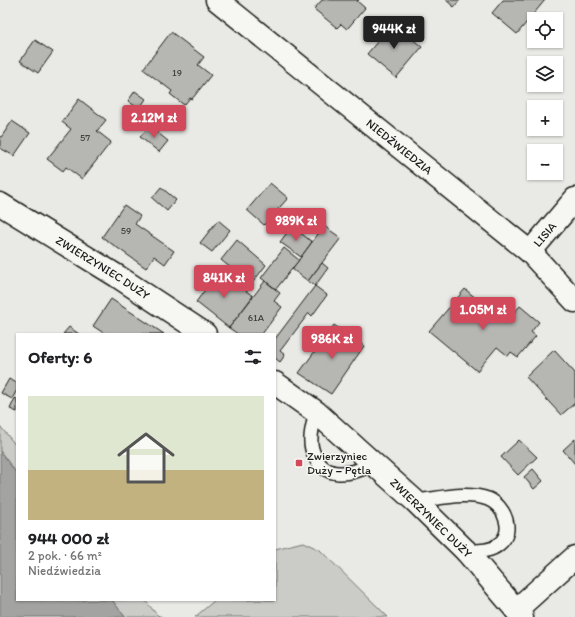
<!DOCTYPE html>
<html lang="pl">
<head>
<meta charset="utf-8">
<style>
  :root { --surface:#fff; --page:#f2f2f2; --text:#202124; --muted:#757577; --accent:#d1495b }
  body { margin:0; font-family:Itim,sans-serif; background:var(--page); color:var(--text); height:100vh; display:flex; flex-direction:column; font-size:15px; white-space:nowrap }
  * { box-sizing:border-box; margin:0 }
  p { font-size:13px; color:var(--muted) }
  .icon { flex:none; width:22px; height:22px; fill:none; stroke:currentColor; stroke-width:2; stroke-linecap:round; stroke-linejoin:round }
  .map { position:relative; flex:1; overflow:hidden }
  .sheet { position:absolute; left:16px; top:333px; width:260px; height:268px; display:flex; flex-direction:column; background:var(--surface); border-radius:0px; box-shadow:0 1px 3px #0004 }
  .sheet>* { flex:none }
  .controls { position:absolute; left:527px; top:12px; display:grid; gap:8px }
  .controls a { display:grid; place-items:center; width:36px; height:36px; border-radius:0px; background:var(--surface); box-shadow:0 1px 3px #0004; font-size:20px }
  .price { position:absolute; translate:-50% -34px; padding:0 9px; border-radius:4px; background:var(--accent); color:#fff; font-size:13px; line-height:26px; filter:drop-shadow(0 1px 2px #0008) }
  .price::after { content:''; position:absolute; left:50%; top:24px; width:12px; height:9px; margin-left:-6px; background:inherit; clip-path:polygon(0 0,100% 0,50% 100%) }
  .price.on { background:#222; color:#fff }
  ul { padding:0; list-style:none }
  li { display:grid; align-content:center; gap:8px; height:212px; padding:0 12px }
  li span { display:grid; place-items:center; height:124px; border-radius:0px; color:#555 }
  li>.icon { margin-inline-start:auto }
  span .icon { width:72px; height:72px; fill:#fffc; stroke-width:1 }
  li b { font-size:17px }
  h2 { display:flex; justify-content:space-between; align-items:center; height:48px; padding:0 12px; font-size:17px }
  .map>svg:first-child { display:block }
  .green { fill:#cbcbc7; stroke:#747472 }
  .water { fill:#a3a3a1; stroke:#6d6d6c }
  .building { fill:#b6b6b3; stroke:#1c1c1c }
  .lines { fill:none; stroke-linecap:round; stroke-linejoin:round }
  .service-casing { stroke:#1c1c1c; stroke-width:16 }
  .minor-casing { stroke:#1c1c1c; stroke-width:25 }
  .tertiary-casing { stroke:#1c1c1c; stroke-width:25 }
  .service { stroke:#f6f6f2; stroke-width:13 }
  .minor { stroke:#f6f6f2; stroke-width:22 }
  .tertiary { stroke:#f6f6f2; stroke-width:22 }
  .poi-dot { fill:#d1495b; stroke:#f6f6f2; stroke-width:1.5 }
  .labels { text-anchor:middle; dominant-baseline:central; stroke-width:3; stroke-linejoin:round; paint-order:stroke }
  .number-label { font-size:10px; fill:#424242 }
  .street-label { font-size:12px; fill:#1c1c1c; stroke:#f6f6f2 }
  .poi-label { font-size:12px; fill:#1c1c1c; stroke:#f6f6f2; text-anchor:start }
</style>
</head>
<body>
<div class="map">
<svg width="575" height="617" viewBox="0 0 575 617">
  <rect width="100%" height="100%" fill="#e9e9e5"/>
  <filter id="ink" filterUnits="userSpaceOnUse"><feTurbulence type="fractalNoise" baseFrequency=".025" numOctaves="2"/><feDisplacementMap in="SourceGraphic" scale="8" xChannelSelector="R" yChannelSelector="G"/><feConvolveMatrix kernelMatrix="1 2 1 2 8 2 1 2 1" color-interpolation-filters="sRGB"/></filter>
  <g filter="url(#ink)">
    <!-- green -->
    <g class="green">
      <path d="M 0,426 L 17,447 L 17,474 L 0,451 Z"/>
      <path d="M 303,542 L 320,550 L 388,617 L 195,617 L 215,600 L 275,600 L 275,549 Z"/>
      <path d="M 112,600 L 145,600 L 157,615 L 162,617 L 125,617 Z"/>
    </g>
    <!-- water -->
    <path class="water" d="M 0,451 L 17,474 L 17,600 L 112,600 L 125,617 L 0,617 Z"/>
    <!-- building -->
    <g class="building">
      <path d="M 322,0 L 359,0 L 357,1 L 365,8 L 347,29 L 341,24 L 337,28 L 314,9 Z"/>
      <path d="M 446,0 L 460,0 L 454,7 Z"/>
      <path d="M 503,0 L 545,0 L 517,34 L 492,13 Z"/>
      <path d="M 393,23 L 422,47 L 396,78 L 367,54 Z"/>
      <path d="M 171,32 L 204,57 L 198,65 L 211,75 L 192,99 L 190,98 L 184,105 L 170,94 L 172,91 L 143,69 Z"/>
      <path d="M 35,40 L 53,52 L 38,73 L 20,61 Z"/>
      <path d="M 135,91 L 146,99 L 139,109 L 128,101 Z"/>
      <path d="M 79,99 L 106,120 L 97,131 L 111,142 L 82,179 L 66,167 L 63,171 L 47,159 L 71,129 L 62,122 Z"/>
      <path d="M 12,121 L 30,133 L 14,156 L 0,148 L 0,139 Z"/>
      <path d="M 149,126 L 168,141 L 159,152 L 140,137 Z"/>
      <path d="M 270,183 L 288,198 L 264,225 L 247,210 Z"/>
      <path d="M 161,187 L 176,200 L 167,211 L 152,198 Z"/>
      <path d="M 124,205 L 140,216 L 135,224 L 174,251 L 165,264 L 154,256 L 146,268 L 102,237 Z"/>
      <path d="M 218,220 L 230,230 L 212,252 L 200,243 Z"/>
      <path d="M 292,226 L 312,242 L 301,257 L 280,242 Z"/>
      <path d="M 324,226 L 341,238 L 308,281 L 292,269 Z"/>
      <path d="M 237,240 L 266,265 L 253,282 L 239,271 L 237,273 L 221,260 Z"/>
      <path d="M 284,248 L 299,260 L 276,289 L 261,278 Z"/>
      <path d="M 322,263 L 328,268 L 315,286 L 308,281 Z"/>
      <path d="M 219,271 L 253,296 L 229,328 L 196,302 Z"/>
      <path d="M 265,281 L 280,293 L 274,301 L 282,307 L 262,334 L 238,334 L 229,328 Z"/>
      <path d="M 315,286 L 327,295 L 312,316 L 309,313 L 280,351 L 285,355 L 280,362 L 275,358 L 275,339 Z"/>
      <path d="M 465,289 L 505,323 L 520,306 L 539,322 L 531,332 L 536,336 L 518,357 L 511,352 L 508,356 L 497,347 L 477,371 L 429,331 Z"/>
      <path d="M 111,299 L 137,316 L 164,334 L 105,334 L 93,326 Z"/>
      <path d="M 334,325 L 364,346 L 331,394 L 299,373 Z"/>
      <path d="M 69,327 L 79,334 L 63,334 Z"/>
      <path d="M 554,350 L 575,373 L 575,403 L 561,415 L 526,377 Z"/>
      <path d="M 9,379 L 17,383 L 17,390 L 12,399 L 1,393 Z"/>
      <path d="M 15,398 L 17,399 L 17,412 L 10,409 Z"/>
      <path d="M 575,439 L 575,464 L 563,450 Z"/>
      <path d="M 519,440 L 537,457 L 518,475 L 501,457 Z"/>
      <path d="M 533,469 L 543,481 L 534,489 L 524,477 Z"/>
    </g>
    <g class="lines">
      <!-- service casing -->
      <g class="service-casing">
        <g id="service">
          <path d="M 316,412 C 313,425 308,440 313,452 C 323,481 351,475 373,464"/>
          <path d="M 415,501 C 438,499 466,491 488,499 C 505,506 515,532 499,544 C 491,552 477,551 466,551"/>
        </g>
      </g>
      <!-- minor casing -->
      <g class="minor-casing">
        <g id="minor">
          <path id="s1" d="M 217,0 L 530,252 L 575,301"/>
          <path id="s2" d="M 530,252 L 575,199"/>
          <path d="M 466,551 L 522,617"/>
          <path d="M 516,610 L 575,557"/>
        </g>
      </g>
      <!-- tertiary casing -->
      <g class="tertiary-casing">
        <g id="tertiary">
          <path id="s3" d="M 0,204 L 117,276 L 205,334"/>
          <path d="M 275,383 L 316,412 L 415,501 L 466,551"/>
        </g>
      </g>
      <!-- service -->
      <use href="#service" class="service"/>
      <!-- minor -->
      <use href="#minor" class="minor"/>
      <!-- tertiary -->
      <use href="#tertiary" class="tertiary"/>
    </g>
  </g>
  <!-- markers -->
  <rect class="poi-dot" x="295" y="459" width="8" height="8" rx="2"/>
  <g class="labels">
    <!-- number labels -->
    <g class="number-label">
      <text x="177" y="72">19</text>
      <text x="85" y="137">57</text>
      <text x="126" y="230">59</text>
      <text x="256" y="317">61A</text>
    </g>
    <!-- street labels -->
    <g class="street-label">
      <text stroke="none"><textPath href="#s1" startOffset="234">NIEDŹWIEDZIA</textPath></text>
      <text stroke="none"><textPath href="#s2" startOffset="23">LISIA</textPath></text>
      <text stroke="none"><textPath href="#s3" startOffset="121">ZWIERZYNIEC DUŻY</textPath></text>
      <text transform="translate(431 518) rotate(44)">ZWIERZYNIEC DUŻY</text>
    </g>
    <!-- poi labels -->
    <g class="poi-label">
      <text x="307" y="456">Zwierzyniec<tspan x="307" dy="14">Duży – Pętla</tspan></text>
    </g>
  </g>
</svg>
<div class="controls">
<a><svg class="icon" aria-label="locate" viewBox="0 0 24 24"><circle cx="12" cy="12" r="6"/><path d="M12 2v4M12 18v4M2 12h4M18 12h4"/></svg></a>
<a><svg class="icon" aria-label="layers" viewBox="0 0 24 24"><path d="M12 4l9 5-9 5-9-5zM3 14l9 5 9-5"/></svg></a>
<a>+</a>
<a>−</a>
</div>
<b class="price on" style="left:394px;top:50px">944K zł</b>
<b class="price" style="left:154px;top:139px">2.12M zł</b>
<b class="price" style="left:296px;top:242px">989K zł</b>
<b class="price" style="left:224px;top:299px">841K zł</b>
<b class="price" style="left:483px;top:331px">1.05M zł</b>
<b class="price" style="left:332px;top:360px">986K zł</b>
<section class="sheet">
<h2>Oferty: 6<svg class="icon" aria-label="filters" viewBox="0 0 24 24"><path d="M4 7h16M4 17h16"/><circle cx="9" cy="7" r="2"/><circle cx="15" cy="17" r="2"/></svg></h2>
<ul>
<li><span style="background:linear-gradient(#dfe7d0 60%,#c2b280 0)"><svg class="icon" aria-label="home" viewBox="0 0 24 24"><path d="M3 11l9-7 9 7M6 9v11h12V9"/></svg></span><div><b>944 000 zł</b><p>2 pok. · 66 m²</p><p>Niedźwiedzia</p></div></li>
</ul>
</section>
</div>
</body>
</html>
